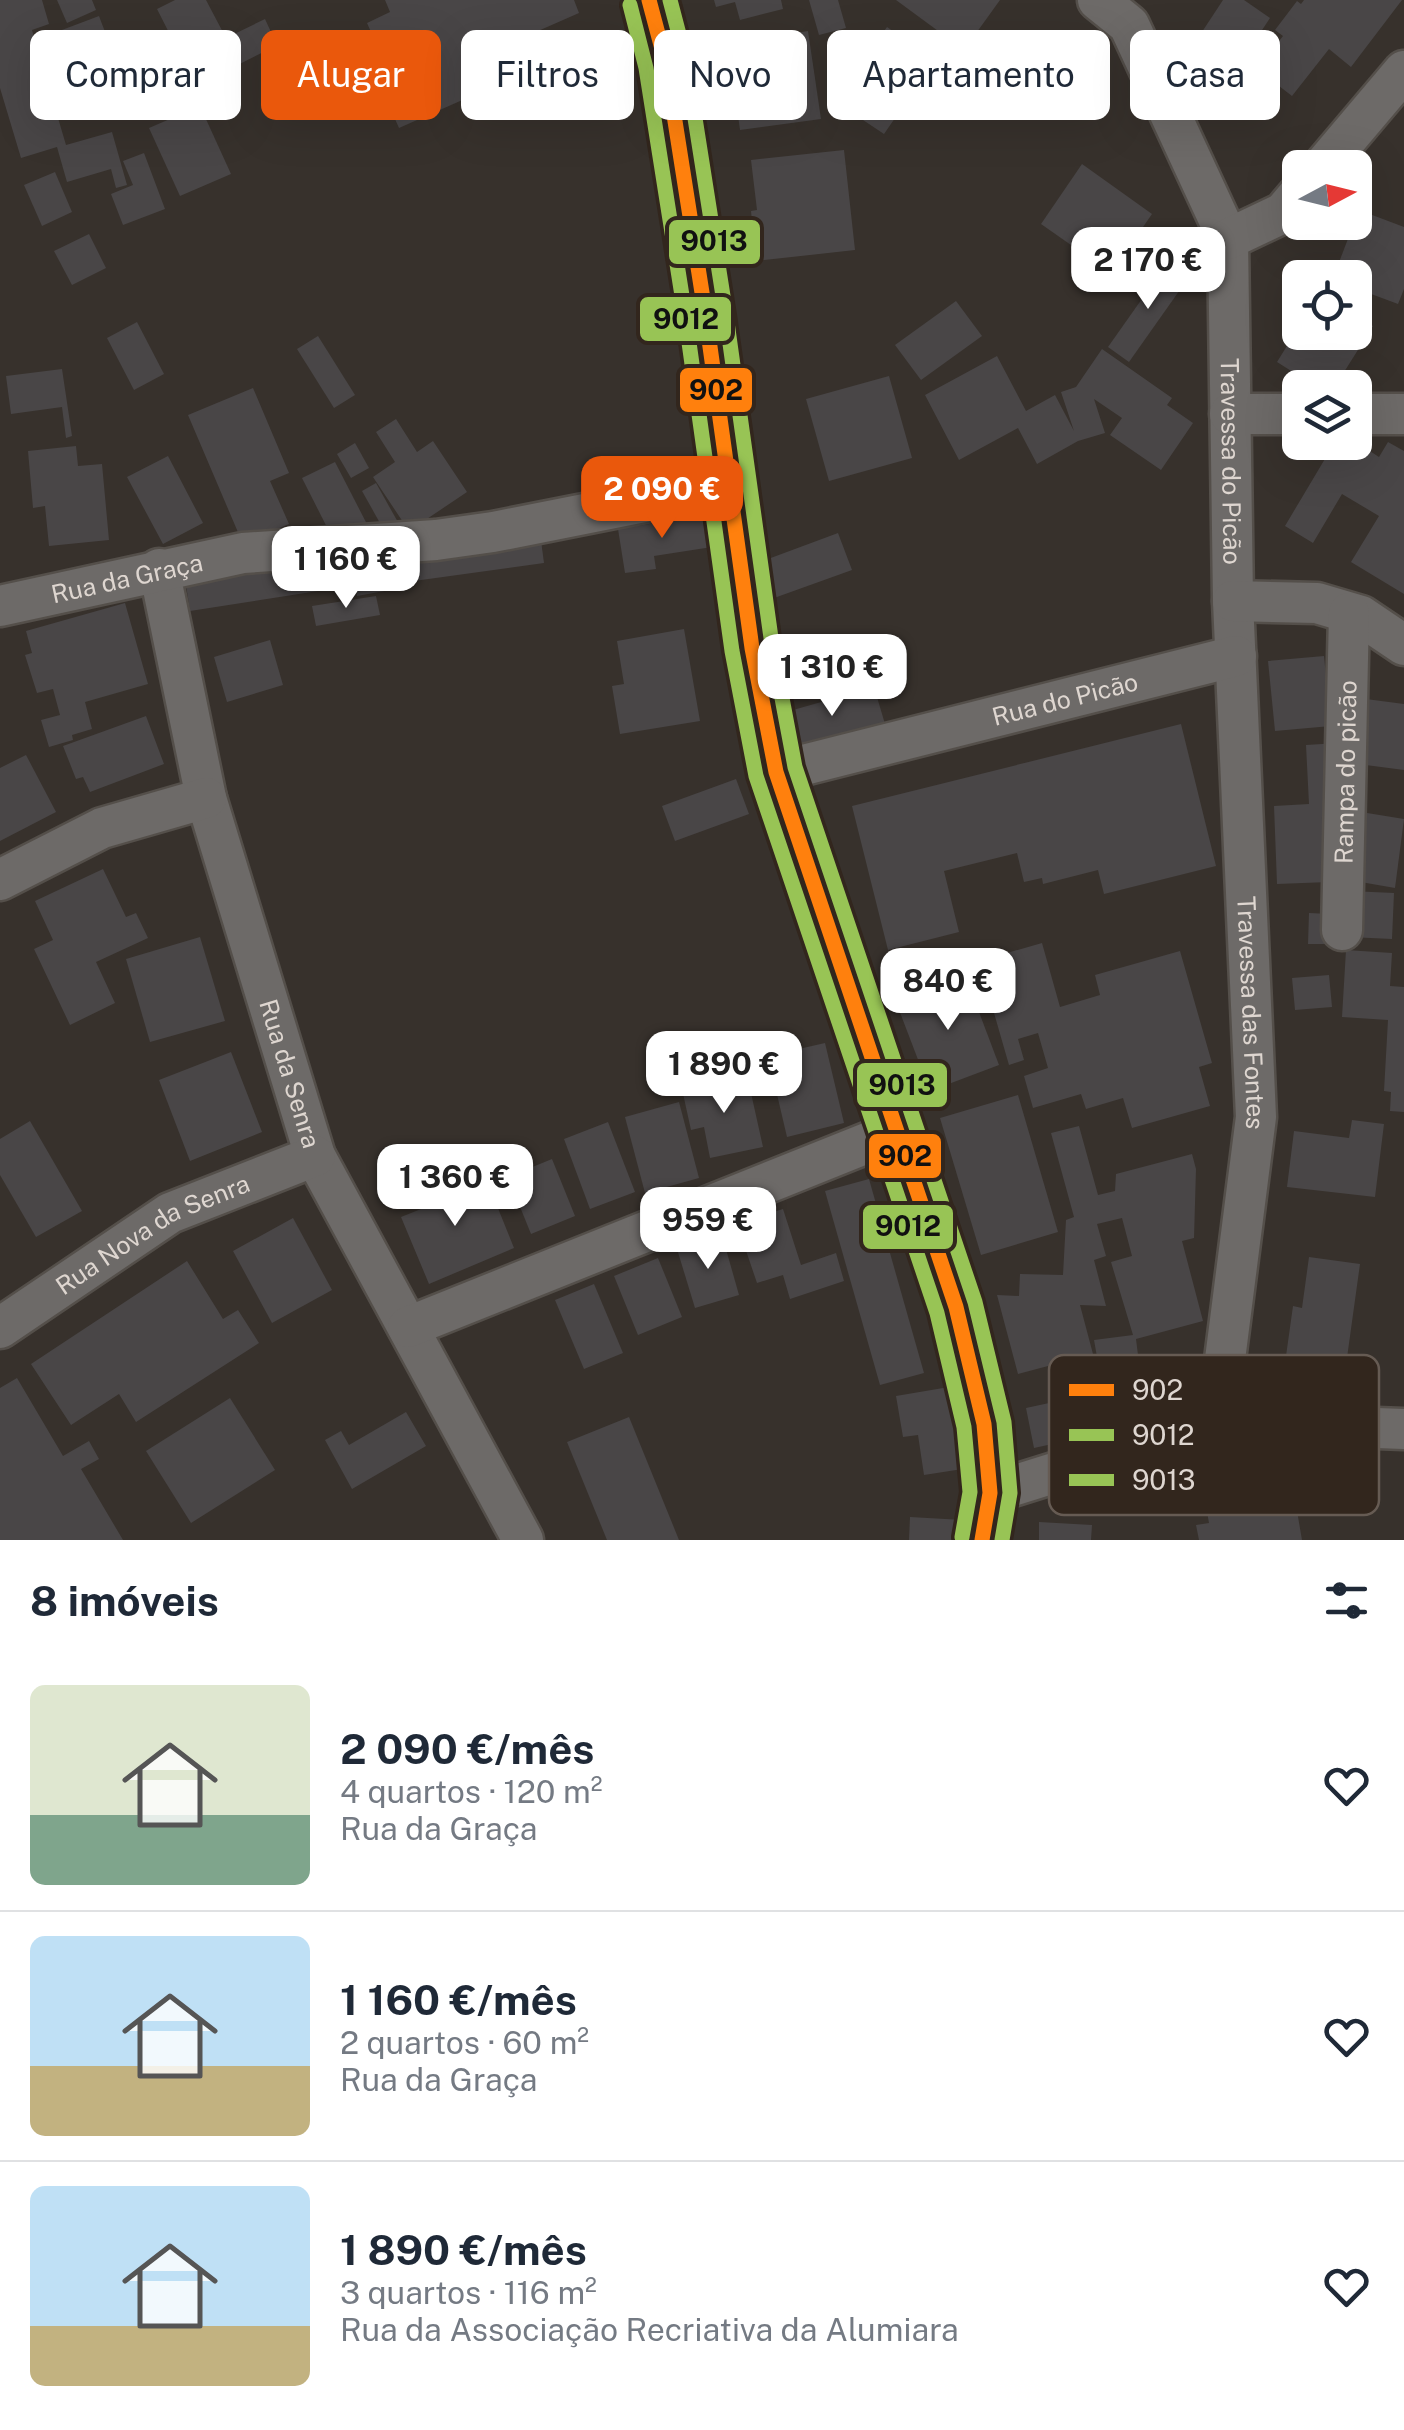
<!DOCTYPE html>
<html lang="pt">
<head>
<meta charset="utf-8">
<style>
  :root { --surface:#fff; --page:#f2f2f3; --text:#1f2937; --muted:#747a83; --line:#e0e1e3; --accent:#ea580c }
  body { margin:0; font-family:"Public Sans",sans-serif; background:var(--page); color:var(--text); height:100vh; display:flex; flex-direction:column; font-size:38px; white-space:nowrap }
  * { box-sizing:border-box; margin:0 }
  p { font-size:32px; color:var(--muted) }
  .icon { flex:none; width:55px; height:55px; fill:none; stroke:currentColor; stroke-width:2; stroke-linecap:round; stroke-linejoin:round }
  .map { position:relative; height:1540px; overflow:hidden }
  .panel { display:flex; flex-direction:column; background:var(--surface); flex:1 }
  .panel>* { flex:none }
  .hud { position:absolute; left:30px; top:30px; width:1345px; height:90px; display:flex; gap:20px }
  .needle { width:65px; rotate:83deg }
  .controls { position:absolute; left:1282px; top:150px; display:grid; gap:20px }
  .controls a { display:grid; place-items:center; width:90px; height:90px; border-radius:15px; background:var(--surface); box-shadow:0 10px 40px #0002; font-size:50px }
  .price { position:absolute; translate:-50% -85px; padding:0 22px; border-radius:20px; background:#fff; color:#222; font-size:32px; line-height:65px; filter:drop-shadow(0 2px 5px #0008) }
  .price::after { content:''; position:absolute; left:50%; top:60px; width:30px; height:22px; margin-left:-15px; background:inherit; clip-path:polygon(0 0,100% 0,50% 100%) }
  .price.selected { background:var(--accent); color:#fff }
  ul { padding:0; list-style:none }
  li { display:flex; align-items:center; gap:30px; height:250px; padding:0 30px }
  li+li { border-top:2px solid var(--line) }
  li span { display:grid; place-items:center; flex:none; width:280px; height:200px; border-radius:15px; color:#555 }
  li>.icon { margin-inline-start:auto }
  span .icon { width:120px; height:120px; fill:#fffc; stroke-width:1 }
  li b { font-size:42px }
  h2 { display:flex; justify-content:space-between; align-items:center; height:120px; padding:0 30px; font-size:42px }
  .tag { padding:0 35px; border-radius:15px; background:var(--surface); box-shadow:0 10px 40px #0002; font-size:35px; line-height:90px }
  .tag.selected { background:var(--accent); color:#fff }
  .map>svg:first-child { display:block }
  .building { fill:#494647 }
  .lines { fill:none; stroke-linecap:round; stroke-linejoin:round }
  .minor-casing { stroke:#544f4a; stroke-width:45 }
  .major-casing { stroke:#544f4a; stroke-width:55 }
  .minor { stroke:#6d6a68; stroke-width:40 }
  .major { stroke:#6e6a68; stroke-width:50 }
  .bus-1-casing { stroke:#32261d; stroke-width:22 }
  .bus-2-casing { stroke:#32261d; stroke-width:22 }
  .bus-3-casing { stroke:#32261d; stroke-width:22 }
  .bus-1 { stroke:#ff800d; stroke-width:15 }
  .bus-2 { stroke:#98c455; stroke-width:15 }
  .bus-3 { stroke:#98c455; stroke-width:15 }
  .labels { text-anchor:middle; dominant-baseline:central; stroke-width:10; stroke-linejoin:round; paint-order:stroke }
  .street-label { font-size:25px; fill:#ded6d0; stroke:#32261d }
  .key { fill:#32261d; stroke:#665b53; stroke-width:2.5 }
  .key-label { font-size:28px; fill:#ded6d0 }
  .line-badge { stroke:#32261d; stroke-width:4 }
  .pale-badge-label { font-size:28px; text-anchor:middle; font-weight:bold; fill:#111 }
</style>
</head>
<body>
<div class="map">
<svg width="1404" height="1540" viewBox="0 0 1404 1540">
  <rect width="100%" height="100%" fill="#37312c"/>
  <!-- building -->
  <g class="building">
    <path d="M 0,0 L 42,0 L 49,24 L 32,30 L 66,145 L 112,132 L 127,185 L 116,188 L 111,169 L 67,182 L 57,147 L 21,158 L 0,88 Z"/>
    <path d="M 57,0 L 92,0 L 96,10 L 67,23 Z"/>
    <path d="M 175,0 L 206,0 L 226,38 L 265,19 L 277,45 L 196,86 L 157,9 Z"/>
    <path d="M 385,0 L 574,0 L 579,13 L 513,42 L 526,72 L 399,128 L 387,101 L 399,95 L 367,23 L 390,12 Z"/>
    <path d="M 714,0 L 781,0 L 783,9 L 740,20 L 735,2 L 716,7 Z"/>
    <path d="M 809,0 L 838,0 L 846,28 L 819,35 Z"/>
    <path d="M 896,0 L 1000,0 L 964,50 Z"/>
    <path d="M 1223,0 L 1244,0 L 1270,18 L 1239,65 L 1198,38 Z"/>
    <path d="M 1304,0 L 1402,0 L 1351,67 L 1329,49 L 1292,96 L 1257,69 L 1283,36 L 1275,30 L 1297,1 L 1301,4 Z"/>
    <path d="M 99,16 L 113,53 L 53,76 L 38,39 Z"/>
    <path d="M 887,27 L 911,44 L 887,78 L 911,95 L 884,134 L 860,118 L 879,92 L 854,74 Z"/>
    <path d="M 808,31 L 821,119 L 740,130 L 728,43 Z"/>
    <path d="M 200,106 L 231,174 L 180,196 L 149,128 Z"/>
    <path d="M 844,150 L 855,250 L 756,261 L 751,211 L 757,210 L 751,160 Z"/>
    <path d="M 144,153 L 165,209 L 123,225 L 111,194 L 133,185 L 123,161 Z"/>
    <path d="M 1082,164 L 1152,214 L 1111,273 L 1041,224 Z"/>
    <path d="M 55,172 L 72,212 L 42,226 L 24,185 Z"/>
    <path d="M 1359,210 L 1404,227 L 1404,289 L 1398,304 L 1355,288 L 1355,278 L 1333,278 Z"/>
    <path d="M 89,234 L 106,268 L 72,285 L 54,251 Z"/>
    <path d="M 1168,262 L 1189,277 L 1129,362 L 1108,347 Z"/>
    <path d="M 956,301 L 982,336 L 921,380 L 895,345 Z"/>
    <path d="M 1355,314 L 1373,326 L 1334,388 L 1318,388 L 1277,362 L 1300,325 L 1300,332 L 1355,332 Z"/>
    <path d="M 137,322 L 164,374 L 134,390 L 107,338 Z"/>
    <path d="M 318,336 L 355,395 L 334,408 L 297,349 Z"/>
    <path d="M 1102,349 L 1172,398 L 1167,405 L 1193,423 L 1161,470 L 1110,435 L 1122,418 L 1094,399 L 1105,433 L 1078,441 L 1037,464 L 1018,428 L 959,460 L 925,395 L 997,356 L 1026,411 L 1055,395 L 1074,431 L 1061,392 L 1076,387 Z"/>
    <path d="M 62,369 L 72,436 L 66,438 L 62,407 L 11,414 L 6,376 Z"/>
    <path d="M 889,376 L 912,458 L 829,481 L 806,399 Z"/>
    <path d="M 253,388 L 289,473 L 270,481 L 289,524 L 243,544 L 188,415 Z"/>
    <path d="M 396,419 L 417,452 L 433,441 L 467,492 L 409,531 L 373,477 L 395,462 L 376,432 Z"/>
    <path d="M 1335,442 L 1356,442 L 1379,457 L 1388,442 L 1404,451 L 1404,594 L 1351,562 L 1379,516 L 1342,494 L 1313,543 L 1285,526 Z"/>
    <path d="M 355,443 L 369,468 L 351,478 L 337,454 Z"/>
    <path d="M 76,446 L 78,466 L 102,464 L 109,540 L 49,546 L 45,506 L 33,508 L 28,451 Z"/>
    <path d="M 168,456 L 203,523 L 163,544 L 127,477 Z"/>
    <path d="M 335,462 L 370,530 L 337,547 L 302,478 Z"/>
    <path d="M 376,483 L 399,524 L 385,532 L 362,491 Z"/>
    <path d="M 706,515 L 712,547 L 654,556 L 656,569 L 625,573 L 618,529 Z"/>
    <path d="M 540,533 L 544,563 L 414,581 L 411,551 Z"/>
    <path d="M 838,533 L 852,570 L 763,602 L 749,566 Z"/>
    <path d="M 383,553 L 390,590 L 357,596 L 351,558 Z"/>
    <path d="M 313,558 L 318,591 L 190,611 L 185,579 Z"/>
    <path d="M 376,596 L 380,615 L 316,626 L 312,606 Z"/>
    <path d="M 125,603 L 148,684 L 85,702 L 92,729 L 72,735 L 73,740 L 49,747 L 41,720 L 60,715 L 53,689 L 37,693 L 25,655 L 32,653 L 26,631 Z"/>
    <path d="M 684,629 L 700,721 L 620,734 L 612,686 L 624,684 L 617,641 Z"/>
    <path d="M 270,640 L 283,685 L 227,702 L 214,657 Z"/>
    <path d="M 1324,656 L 1331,726 L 1275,731 L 1268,661 Z"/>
    <path d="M 874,687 L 885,724 L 789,751 L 779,714 Z"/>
    <path d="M 1366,699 L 1404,704 L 1404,770 L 1358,764 Z"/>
    <path d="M 146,716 L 164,764 L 90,792 L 83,777 L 76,779 L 63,746 Z"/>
    <path d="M 1181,724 L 1216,866 L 1104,894 L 1098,870 L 1043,884 L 1042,878 L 1024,882 L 1017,853 L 944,871 L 959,932 L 888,950 L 852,806 Z"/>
    <path d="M 1338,743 L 1329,882 L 1277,884 L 1274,806 L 1309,804 L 1306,745 Z"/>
    <path d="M 26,755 L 56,812 L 0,841 L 0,768 Z"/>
    <path d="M 736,779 L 749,814 L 675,841 L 662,806 Z"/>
    <path d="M 1361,812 L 1404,819 L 1395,888 L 1349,880 Z"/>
    <path d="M 103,869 L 126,917 L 136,913 L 148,938 L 96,962 L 115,1003 L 70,1025 L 34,949 L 53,940 L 35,901 Z"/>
    <path d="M 1350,891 L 1394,893 L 1392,939 L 1349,937 Z"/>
    <path d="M 1309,913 L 1330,914 L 1330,944 L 1308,944 Z"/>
    <path d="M 200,937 L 225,1021 L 150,1042 L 126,959 Z"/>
    <path d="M 1042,943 L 1060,1007 L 1100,995 L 1095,975 L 1180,951 L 1212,1063 L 1199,1067 L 1210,1106 L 1132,1128 L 1123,1098 L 1086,1109 L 1081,1094 L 1033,1108 L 1024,1076 L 1048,1068 L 1038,1033 L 1018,1039 L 1024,1060 L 1009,1065 L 979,961 Z"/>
    <path d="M 1346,950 L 1392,953 L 1390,986 L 1404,987 L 1404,1112 L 1390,1111 L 1391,1092 L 1384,1091 L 1388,1020 L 1342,1017 Z"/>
    <path d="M 965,975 L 999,1065 L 930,1091 L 896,1002 Z"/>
    <path d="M 1329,975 L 1332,1007 L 1295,1010 L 1292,978 Z"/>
    <path d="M 825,1043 L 844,1123 L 787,1137 L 768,1056 Z"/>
    <path d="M 231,1052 L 262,1132 L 190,1161 L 159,1080 Z"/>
    <path d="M 747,1075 L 763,1147 L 710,1158 L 704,1127 L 691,1130 L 682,1089 Z"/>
    <path d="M 1018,1095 L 1058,1232 L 981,1255 L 940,1118 Z"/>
    <path d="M 679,1102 L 699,1178 L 645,1193 L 625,1117 Z"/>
    <path d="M 1352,1120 L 1384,1124 L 1375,1197 L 1287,1187 L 1294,1131 L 1349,1138 Z"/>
    <path d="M 30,1121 L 82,1211 L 36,1237 L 0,1175 L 0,1139 Z"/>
    <path d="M 608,1122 L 635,1192 L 590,1209 L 564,1139 Z"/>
    <path d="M 1079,1126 L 1098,1195 L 1115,1191 L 1116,1174 L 1192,1154 L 1196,1169 L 1194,1238 L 1182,1241 L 1203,1321 L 1136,1339 L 1139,1363 L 1099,1368 L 1094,1340 L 1133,1335 L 1111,1262 L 1132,1256 L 1122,1218 L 1097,1224 L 1106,1256 L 1094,1260 L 1106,1306 L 1080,1305 L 1093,1354 L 1018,1374 L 997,1295 L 1019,1296 L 1020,1274 L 1063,1275 L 1066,1220 L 1074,1217 L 1051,1133 Z"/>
    <path d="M 552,1159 L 575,1216 L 531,1234 L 508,1177 Z"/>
    <path d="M 439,1173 L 448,1196 L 487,1181 L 514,1248 L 429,1284 L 401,1217 L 426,1207 L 415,1183 Z"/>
    <path d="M 869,1179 L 924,1373 L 880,1385 L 825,1191 Z"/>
    <path d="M 783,1209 L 801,1265 L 836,1253 L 844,1281 L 790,1299 L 783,1275 L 757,1283 L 737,1224 Z"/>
    <path d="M 293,1218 L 332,1290 L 272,1323 L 233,1251 Z"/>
    <path d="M 722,1235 L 739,1295 L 695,1308 L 677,1249 Z"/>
    <path d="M 1309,1257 L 1360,1264 L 1346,1365 L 1286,1356 L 1293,1306 L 1302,1308 Z"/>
    <path d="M 658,1258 L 682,1317 L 638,1335 L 614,1276 Z"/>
    <path d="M 187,1261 L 223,1319 L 238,1310 L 259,1343 L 136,1422 L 119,1394 L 71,1425 L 31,1364 Z"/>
    <path d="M 594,1284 L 623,1353 L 584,1369 L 555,1300 Z"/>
    <path d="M 17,1378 L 63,1456 L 89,1441 L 99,1459 L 81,1469 L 123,1540 L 0,1540 L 0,1388 Z"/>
    <path d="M 955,1386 L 969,1468 L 924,1475 L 918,1435 L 903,1437 L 896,1396 Z"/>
    <path d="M 1100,1392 L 1104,1409 L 1117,1406 L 1121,1429 L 1034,1448 L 1026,1408 Z"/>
    <path d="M 230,1398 L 275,1470 L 191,1523 L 146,1451 Z"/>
    <path d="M 406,1412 L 426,1446 L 352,1489 L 325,1440 L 341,1431 L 349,1445 Z"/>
    <path d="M 629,1417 L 679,1540 L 607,1540 L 567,1442 Z"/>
    <path d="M 1290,1470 L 1302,1540 L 1199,1540 L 1196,1525 L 1209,1523 L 1202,1484 Z"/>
    <path d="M 910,1517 L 963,1520 L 963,1540 L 909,1540 Z"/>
    <path d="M 1039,1522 L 1092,1525 L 1091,1540 L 1039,1540 Z"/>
  </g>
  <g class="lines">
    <!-- minor casing -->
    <g class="minor-casing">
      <g id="minor">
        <path id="s1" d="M 1098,0 L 1129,25 L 1228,239 L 1233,601 L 1256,1117 L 1217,1422"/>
        <path d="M 1322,168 L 1404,71"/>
        <path d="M 1228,239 L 1283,213 L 1300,193"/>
        <path d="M 1230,414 L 1300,414"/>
        <path d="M 1355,414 L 1404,414"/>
        <path id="s2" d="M 159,569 L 206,798 L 315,1156 L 523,1540"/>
        <path d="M 1233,601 L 1317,603 L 1361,616 L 1404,645"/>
        <path id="s3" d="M 0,606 L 243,553 L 436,540 L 493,532 L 680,495 L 727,478"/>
        <path id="s4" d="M 776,772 L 1236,656"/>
        <path d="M 0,880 L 102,828 L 206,798"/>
        <path id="s5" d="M 1342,930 L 1349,613"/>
        <path d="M 408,1327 L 897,1131"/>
        <path id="s6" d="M 0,1328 L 170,1213 L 315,1156"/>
        <path d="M 990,1493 L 1217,1422 L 1404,1429"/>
      </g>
    </g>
    <!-- major casing -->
    <g class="major-casing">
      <path id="major" d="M 649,0 L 666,64 L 706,318 L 752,648 L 776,772 L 956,1307 L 984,1424 L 990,1493 L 982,1540"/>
    </g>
    <!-- minor -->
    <use href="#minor" class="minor"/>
    <!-- major -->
    <use href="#major" class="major"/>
    <!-- bus-1 casing -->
    <g class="bus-1-casing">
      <path id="bus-1" d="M 649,0 L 666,64 L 706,318 L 752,648 L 776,772 L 956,1307 L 984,1424 L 990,1493 L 982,1540"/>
    </g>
    <!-- bus-2 casing -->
    <g class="bus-2-casing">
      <path id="bus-2" d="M 630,5 L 646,68 L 686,321 L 732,651 L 756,776 L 937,1313 L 964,1427 L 970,1492 L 962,1537"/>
    </g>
    <!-- bus-3 casing -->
    <g class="bus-3-casing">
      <path id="bus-3" d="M 670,0 L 686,61 L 726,315 L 772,645 L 795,767 L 975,1302 L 1004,1422 L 1010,1493 L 1002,1540"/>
    </g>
    <!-- bus-1 -->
    <use href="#bus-1" class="bus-1"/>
    <!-- bus-2 -->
    <use href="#bus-2" class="bus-2"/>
    <!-- bus-3 -->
    <use href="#bus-3" class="bus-3"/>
  </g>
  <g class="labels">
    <!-- street labels -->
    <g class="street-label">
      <text stroke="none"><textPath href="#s1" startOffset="498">Travessa do Picão</textPath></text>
      <text stroke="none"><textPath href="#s3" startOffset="130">Rua da Graça</textPath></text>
      <text stroke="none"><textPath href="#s4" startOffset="298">Rua do Picão</textPath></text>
      <text stroke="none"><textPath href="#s5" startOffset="158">Rampa do picão</textPath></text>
      <text stroke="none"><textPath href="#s1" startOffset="1050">Travessa das Fontes</textPath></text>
      <text stroke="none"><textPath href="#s2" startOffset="522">Rua da Senra</textPath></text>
      <text stroke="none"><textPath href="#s6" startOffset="180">Rua Nova da Senra</textPath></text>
    </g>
  </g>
  <!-- legend -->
  <rect x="1049" y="1355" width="330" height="160" rx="15" class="key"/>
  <rect x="1069" y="1384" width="45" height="12" fill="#ff800d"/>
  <rect x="1069" y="1429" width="45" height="12" fill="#98c455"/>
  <rect x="1069" y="1474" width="45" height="12" fill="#98c455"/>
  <g class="key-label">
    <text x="1132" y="1400">902</text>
    <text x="1132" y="1445">9012</text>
    <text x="1132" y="1490">9013</text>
  </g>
  <g class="line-badge">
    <rect x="667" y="218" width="95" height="48" rx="10" fill="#98c455"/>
    <rect x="638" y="295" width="95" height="48" rx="10" fill="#98c455"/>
    <rect x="678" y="366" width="76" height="48" rx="10" fill="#ff800d"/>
    <rect x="855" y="1061" width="94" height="48" rx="10" fill="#98c455"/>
    <rect x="867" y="1132" width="76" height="48" rx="10" fill="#ff800d"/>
    <rect x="861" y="1203" width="94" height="48" rx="10" fill="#98c455"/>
  </g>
  <g class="pale-badge-label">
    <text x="714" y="251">9013</text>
    <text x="686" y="329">9012</text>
    <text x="716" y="400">902</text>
    <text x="902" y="1095">9013</text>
    <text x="905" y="1166">902</text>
    <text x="908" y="1236">9012</text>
  </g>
</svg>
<div class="controls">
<a><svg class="needle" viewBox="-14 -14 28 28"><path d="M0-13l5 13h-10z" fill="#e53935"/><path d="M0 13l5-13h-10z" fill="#747a83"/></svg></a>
<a><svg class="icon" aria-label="locate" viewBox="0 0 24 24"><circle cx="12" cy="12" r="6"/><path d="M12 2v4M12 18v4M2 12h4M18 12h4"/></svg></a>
<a><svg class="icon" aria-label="layers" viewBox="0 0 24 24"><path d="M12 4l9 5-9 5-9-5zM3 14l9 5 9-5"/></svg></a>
</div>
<b class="price" style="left:1148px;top:312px">2 170 €</b>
<b class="price selected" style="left:662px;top:541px">2 090 €</b>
<b class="price" style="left:346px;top:611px">1 160 €</b>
<b class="price" style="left:832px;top:719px">1 310 €</b>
<b class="price" style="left:948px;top:1033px">840 €</b>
<b class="price" style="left:724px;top:1116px">1 890 €</b>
<b class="price" style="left:455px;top:1229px">1 360 €</b>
<b class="price" style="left:708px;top:1272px">959 €</b>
<div class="hud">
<a class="tag">Comprar</a>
<a class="tag selected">Alugar</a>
<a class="tag">Filtros</a>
<a class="tag">Novo</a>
<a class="tag">Apartamento</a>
<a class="tag">Casa</a>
</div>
</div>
<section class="panel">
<h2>8 imóveis<svg class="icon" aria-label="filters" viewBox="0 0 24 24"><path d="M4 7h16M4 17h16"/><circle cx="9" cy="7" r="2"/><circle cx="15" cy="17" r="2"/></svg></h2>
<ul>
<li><span style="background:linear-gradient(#dfe7d0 65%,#7fa58c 0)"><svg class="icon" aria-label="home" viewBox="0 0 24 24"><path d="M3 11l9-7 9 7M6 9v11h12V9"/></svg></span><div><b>2 090 €/mês</b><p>4 quartos · 120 m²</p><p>Rua da Graça</p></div><svg class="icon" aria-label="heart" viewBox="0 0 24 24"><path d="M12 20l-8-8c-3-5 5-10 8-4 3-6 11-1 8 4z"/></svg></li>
<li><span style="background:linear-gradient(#bfe0f5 65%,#c2b280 0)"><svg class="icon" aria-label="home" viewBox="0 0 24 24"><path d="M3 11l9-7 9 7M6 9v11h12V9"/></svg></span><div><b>1 160 €/mês</b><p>2 quartos · 60 m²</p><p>Rua da Graça</p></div><svg class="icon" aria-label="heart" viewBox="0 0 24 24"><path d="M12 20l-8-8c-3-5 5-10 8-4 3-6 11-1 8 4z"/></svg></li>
<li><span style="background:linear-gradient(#bfe0f5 70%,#c2b280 0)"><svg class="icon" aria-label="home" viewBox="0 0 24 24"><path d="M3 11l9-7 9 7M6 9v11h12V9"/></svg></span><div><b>1 890 €/mês</b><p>3 quartos · 116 m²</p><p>Rua da Associação Recriativa da Alumiara</p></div><svg class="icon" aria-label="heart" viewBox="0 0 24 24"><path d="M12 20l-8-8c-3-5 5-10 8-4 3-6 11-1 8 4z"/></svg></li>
</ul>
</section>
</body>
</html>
